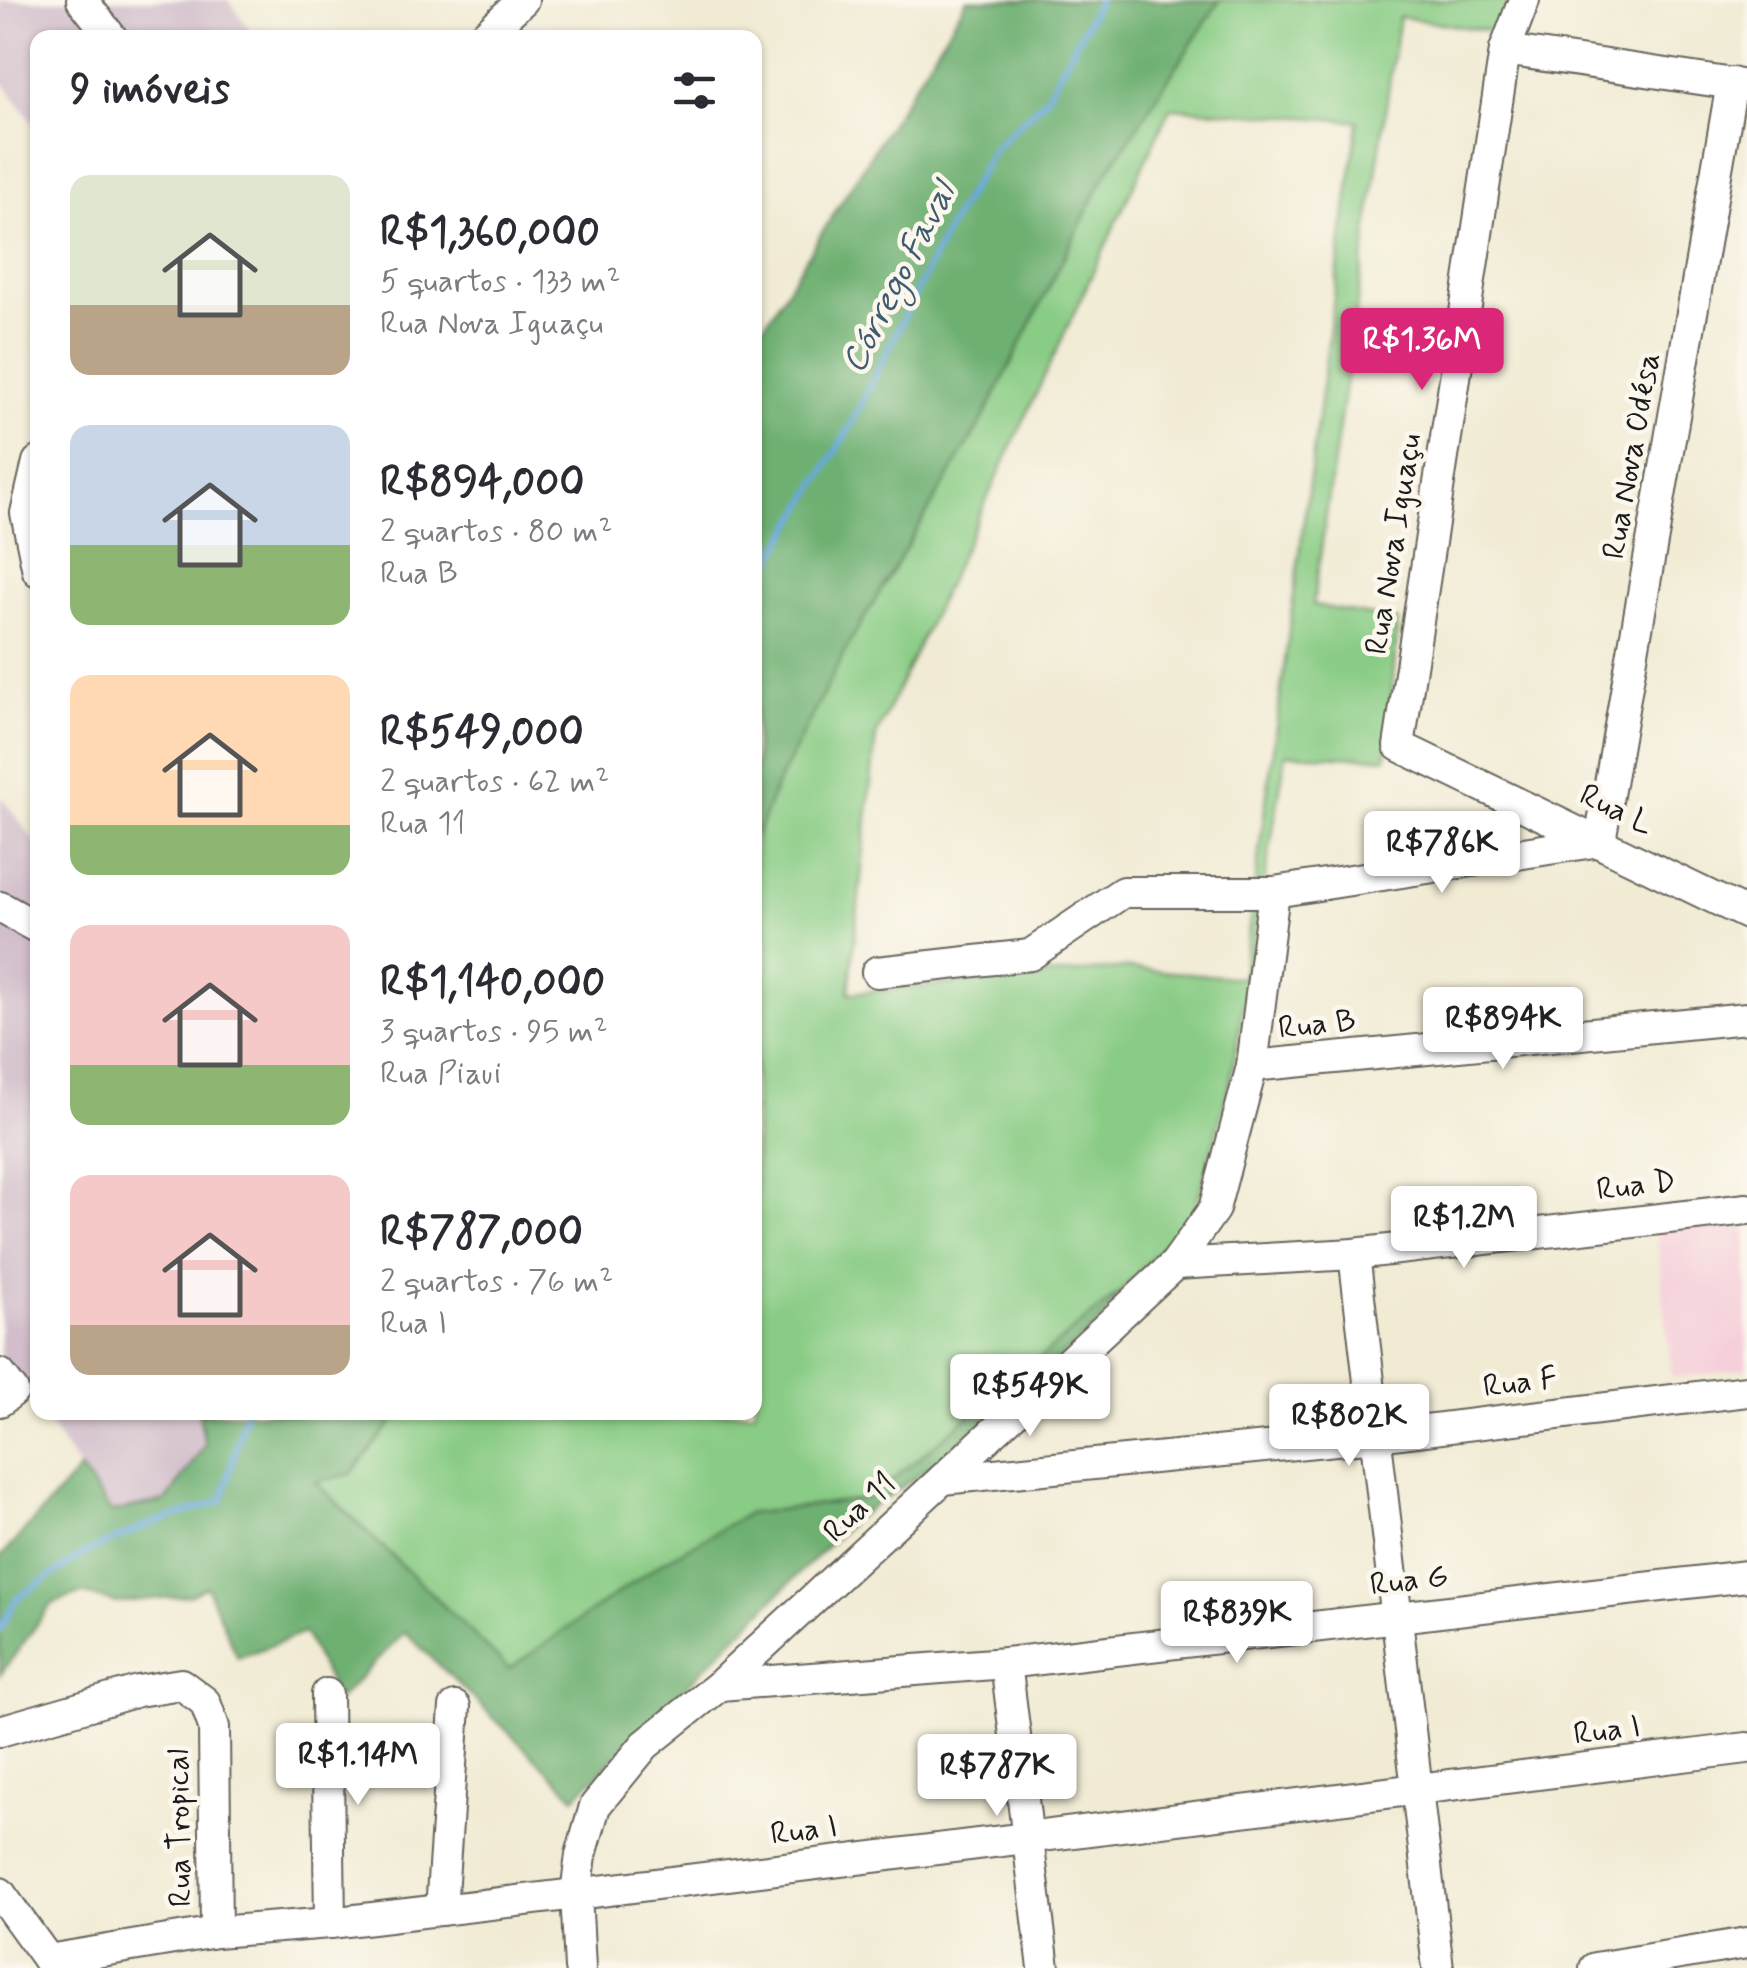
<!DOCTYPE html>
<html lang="pt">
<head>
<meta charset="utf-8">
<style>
  :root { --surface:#fff; --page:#f2f2f3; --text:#2b2b33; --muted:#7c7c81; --accent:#db2777 }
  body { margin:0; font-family:Mynerve,sans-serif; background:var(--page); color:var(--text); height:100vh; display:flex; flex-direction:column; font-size:38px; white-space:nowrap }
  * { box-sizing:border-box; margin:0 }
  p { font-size:32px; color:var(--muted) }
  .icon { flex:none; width:55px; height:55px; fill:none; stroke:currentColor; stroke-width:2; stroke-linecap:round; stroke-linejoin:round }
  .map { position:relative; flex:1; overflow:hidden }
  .drawer { position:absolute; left:30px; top:30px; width:732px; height:1390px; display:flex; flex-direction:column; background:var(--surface); border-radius:20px; box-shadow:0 2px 8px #0004 }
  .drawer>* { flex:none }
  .price { position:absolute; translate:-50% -85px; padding:0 22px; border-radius:10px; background:#fff; color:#222; font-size:32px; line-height:65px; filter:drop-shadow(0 2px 5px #0008) }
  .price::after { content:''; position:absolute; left:50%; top:60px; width:30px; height:22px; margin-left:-15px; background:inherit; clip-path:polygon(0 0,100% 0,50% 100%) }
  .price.current { background:var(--accent); color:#fff }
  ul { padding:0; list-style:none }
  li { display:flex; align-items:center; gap:30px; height:250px; padding:0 40px }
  li span { display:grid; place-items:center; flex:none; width:280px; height:200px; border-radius:20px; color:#555 }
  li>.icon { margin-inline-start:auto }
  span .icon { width:120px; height:120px; fill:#fffc; stroke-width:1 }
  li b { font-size:42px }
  h2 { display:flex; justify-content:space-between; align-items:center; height:120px; padding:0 40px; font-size:42px }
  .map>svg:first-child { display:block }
  .built { fill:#f5cfda }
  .industrial { fill:#d1bdcb }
  .green { fill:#89cc85; stroke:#527450; stroke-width:2.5; fill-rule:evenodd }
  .forest { fill:#6eb072; stroke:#456647; stroke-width:2.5 }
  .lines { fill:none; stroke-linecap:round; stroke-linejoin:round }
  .stream { stroke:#69a9dc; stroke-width:6 }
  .minor-casing { stroke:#67645c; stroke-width:34 }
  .minor { stroke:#fff; stroke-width:30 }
  .labels { text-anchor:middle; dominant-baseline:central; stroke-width:9; stroke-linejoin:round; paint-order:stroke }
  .street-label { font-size:32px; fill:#1c1c1c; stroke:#fbf7ec }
  .water-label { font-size:35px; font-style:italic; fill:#3f5b72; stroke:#fbf7ec }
</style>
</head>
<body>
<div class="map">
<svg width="1747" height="1968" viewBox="0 0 1747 1968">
  <rect width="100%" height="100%" fill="#fbf7ec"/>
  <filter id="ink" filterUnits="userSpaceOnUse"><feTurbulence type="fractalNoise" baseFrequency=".01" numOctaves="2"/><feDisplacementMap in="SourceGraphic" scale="20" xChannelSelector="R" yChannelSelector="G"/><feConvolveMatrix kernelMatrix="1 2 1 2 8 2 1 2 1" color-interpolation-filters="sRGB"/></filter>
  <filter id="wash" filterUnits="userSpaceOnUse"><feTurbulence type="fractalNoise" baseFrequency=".0048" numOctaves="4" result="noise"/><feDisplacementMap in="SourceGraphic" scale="40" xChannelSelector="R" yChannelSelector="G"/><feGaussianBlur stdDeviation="2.25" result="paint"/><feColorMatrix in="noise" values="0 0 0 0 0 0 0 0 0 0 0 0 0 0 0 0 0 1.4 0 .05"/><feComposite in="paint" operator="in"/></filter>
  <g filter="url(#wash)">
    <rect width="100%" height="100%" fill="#f1ebd4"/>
    <!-- built -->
    <path class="built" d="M 1747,1217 L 1747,1369 L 1672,1378 L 1656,1229 Z"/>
    <!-- industrial -->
    <g class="industrial">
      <path d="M 0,0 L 228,0 L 254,35 L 38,38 L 37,128 L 0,79 Z"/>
      <path d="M 0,796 L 37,844 L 37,1407 L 0,1358 Z"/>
      <path d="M 41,1413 L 199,1413 L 205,1444 L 165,1501 L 110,1512 Z"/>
    </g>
    <!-- green -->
    <path class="green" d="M 1220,0 L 1510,0 L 1497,32 L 1399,17 L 1313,605 L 1398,621 L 1386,758 L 1286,754 L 1230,1083 L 1195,1210 L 1120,1292 L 870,1498 L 747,1514 L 661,1563 L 509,1669 L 315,1481 L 351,1473 L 400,1413 L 755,1412 L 755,840 L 776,786 L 851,640 L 982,421 L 1103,179 ZM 1170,108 L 1358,121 L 1242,978 L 1126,968 L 849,993 L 876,736 Z"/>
    <!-- forest -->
    <g class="forest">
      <path d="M 967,0 L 1220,0 L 1103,179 L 982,421 L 851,640 L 776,786 L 755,840 L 755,329 L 766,323 Z"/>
      <path d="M 1120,1292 L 1101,1321 L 954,1452 L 853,1520 L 575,1797 L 405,1632 L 338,1700 L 304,1633 L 238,1658 L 206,1586 L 190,1595 L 116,1603 L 82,1593 L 52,1604 L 0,1675 L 0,1558 L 80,1469 L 111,1512 L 166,1501 L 205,1445 L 199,1413 L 400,1413 L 351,1474 L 315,1482 L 509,1669 L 661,1563 L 747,1514 L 870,1498 Z"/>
    </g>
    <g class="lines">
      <!-- stream -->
      <g class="stream">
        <path d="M 755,589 L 849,429 L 949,226 L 995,147 L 1045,99 L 1099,0"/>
        <path d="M 0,1630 L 16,1599 L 87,1552 L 148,1525 L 222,1501 L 245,1412"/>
      </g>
    </g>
  </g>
  <g filter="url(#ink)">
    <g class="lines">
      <!-- minor casing -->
      <g class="minor-casing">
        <g id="minor">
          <path d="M 82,0 L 112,38"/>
          <path d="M 1524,0 L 1505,50 L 1399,746 L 1747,914"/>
          <path d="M 482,38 L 523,0"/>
          <path d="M 1505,50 L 1747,86"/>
          <path d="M 38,462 L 26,513 L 38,571"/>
          <path d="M 1600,841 L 1732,83"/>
          <path d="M 0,907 L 38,928"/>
          <path d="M 877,972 L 1030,955 L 1123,892 L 1274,892 L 1600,841"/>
          <path d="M 1252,1066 L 1747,1018"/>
          <path d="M 1354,1254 L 1438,1968"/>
          <path d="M 1175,1264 L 1354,1254 L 1747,1209"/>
          <path d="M 0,1374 L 13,1391 L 0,1401"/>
          <path d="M 943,1479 L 1376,1436 L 1747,1391"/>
          <path d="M 1006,1663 L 1044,1968"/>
          <path d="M 720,1685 L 1006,1663 L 1747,1576"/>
          <path d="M 327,1694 L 330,1923"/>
          <path d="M 0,1731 L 138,1691 L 181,1684 L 205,1702 L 214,1727 L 216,1932"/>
          <path d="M 0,1893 L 54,1968"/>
          <path d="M 441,1910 L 455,1707"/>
          <path d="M 48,1960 L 216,1932 L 330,1923 L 576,1894 L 1747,1748"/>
          <path d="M 580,1968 L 576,1894 L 581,1855 L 595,1806 L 645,1745 L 720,1685 L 1175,1264 L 1214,1209 L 1252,1066 L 1274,892"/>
          <path d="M 1595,1968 L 1747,1943"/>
        </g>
      </g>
      <!-- minor -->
      <use href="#minor" class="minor"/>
    </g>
  </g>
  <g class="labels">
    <!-- street labels -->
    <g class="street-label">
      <text transform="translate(1632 456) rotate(-80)">Rua Nova Odésa</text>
      <text transform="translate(1394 544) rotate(-81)">Rua Nova Iguaçu</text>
      <text transform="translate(1616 810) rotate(26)">Rua L</text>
      <text transform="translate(1317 1025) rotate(-6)">Rua B</text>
      <text transform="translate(1636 1186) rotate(-7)">Rua D</text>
      <text transform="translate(1520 1383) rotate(-7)">Rua F</text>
      <text transform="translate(860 1508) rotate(-43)">Rua 11</text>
      <text transform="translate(1409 1581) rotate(-7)">Rua G</text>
      <text transform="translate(1607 1731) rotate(-7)">Rua I</text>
      <text transform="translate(180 1828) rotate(-91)">Rua Tropical</text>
      <text transform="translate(804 1831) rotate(-7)">Rua I</text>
    </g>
    <!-- water labels -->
    <g class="water-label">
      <text transform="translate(899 278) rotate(-63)">Córrego Faval</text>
    </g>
  </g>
</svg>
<b class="price current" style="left:1422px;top:393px">R$1.36M</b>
<b class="price" style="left:1442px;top:896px">R$786K</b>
<b class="price" style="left:1503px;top:1072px">R$894K</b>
<b class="price" style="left:1464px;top:1271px">R$1.2M</b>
<b class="price" style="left:1030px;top:1439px">R$549K</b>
<b class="price" style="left:1349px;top:1469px">R$802K</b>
<b class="price" style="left:1237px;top:1666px">R$839K</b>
<b class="price" style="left:358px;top:1808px">R$1.14M</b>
<b class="price" style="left:997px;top:1819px">R$787K</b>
<section class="drawer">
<h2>9 imóveis<svg class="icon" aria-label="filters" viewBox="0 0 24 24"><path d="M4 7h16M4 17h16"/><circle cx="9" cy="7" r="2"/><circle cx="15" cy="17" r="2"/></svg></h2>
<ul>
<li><span style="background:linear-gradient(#dfe7d0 65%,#b9a48a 0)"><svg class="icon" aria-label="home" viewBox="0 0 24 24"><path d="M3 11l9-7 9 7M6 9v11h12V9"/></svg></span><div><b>R$1,360,000</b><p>5 quartos · 133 m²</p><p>Rua Nova Iguaçu</p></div></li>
<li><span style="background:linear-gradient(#c9d6e8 60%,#8fb573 0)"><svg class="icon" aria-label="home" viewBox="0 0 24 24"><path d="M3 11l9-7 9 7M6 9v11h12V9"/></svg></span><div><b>R$894,000</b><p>2 quartos · 80 m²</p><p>Rua B</p></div></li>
<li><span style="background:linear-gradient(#ffd9b3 75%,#8fb573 0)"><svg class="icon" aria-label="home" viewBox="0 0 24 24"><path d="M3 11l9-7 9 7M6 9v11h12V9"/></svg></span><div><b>R$549,000</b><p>2 quartos · 62 m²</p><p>Rua 11</p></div></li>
<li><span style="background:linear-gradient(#f6c9c9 70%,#8fb573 0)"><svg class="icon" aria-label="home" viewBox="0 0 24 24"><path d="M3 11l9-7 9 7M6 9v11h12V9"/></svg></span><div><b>R$1,140,000</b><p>3 quartos · 95 m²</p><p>Rua Piaui</p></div></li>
<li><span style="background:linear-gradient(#f6c9c9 75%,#b9a48a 0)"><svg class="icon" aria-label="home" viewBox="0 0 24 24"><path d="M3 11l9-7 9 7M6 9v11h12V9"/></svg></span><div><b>R$787,000</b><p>2 quartos · 76 m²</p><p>Rua I</p></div></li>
</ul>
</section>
</div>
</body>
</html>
